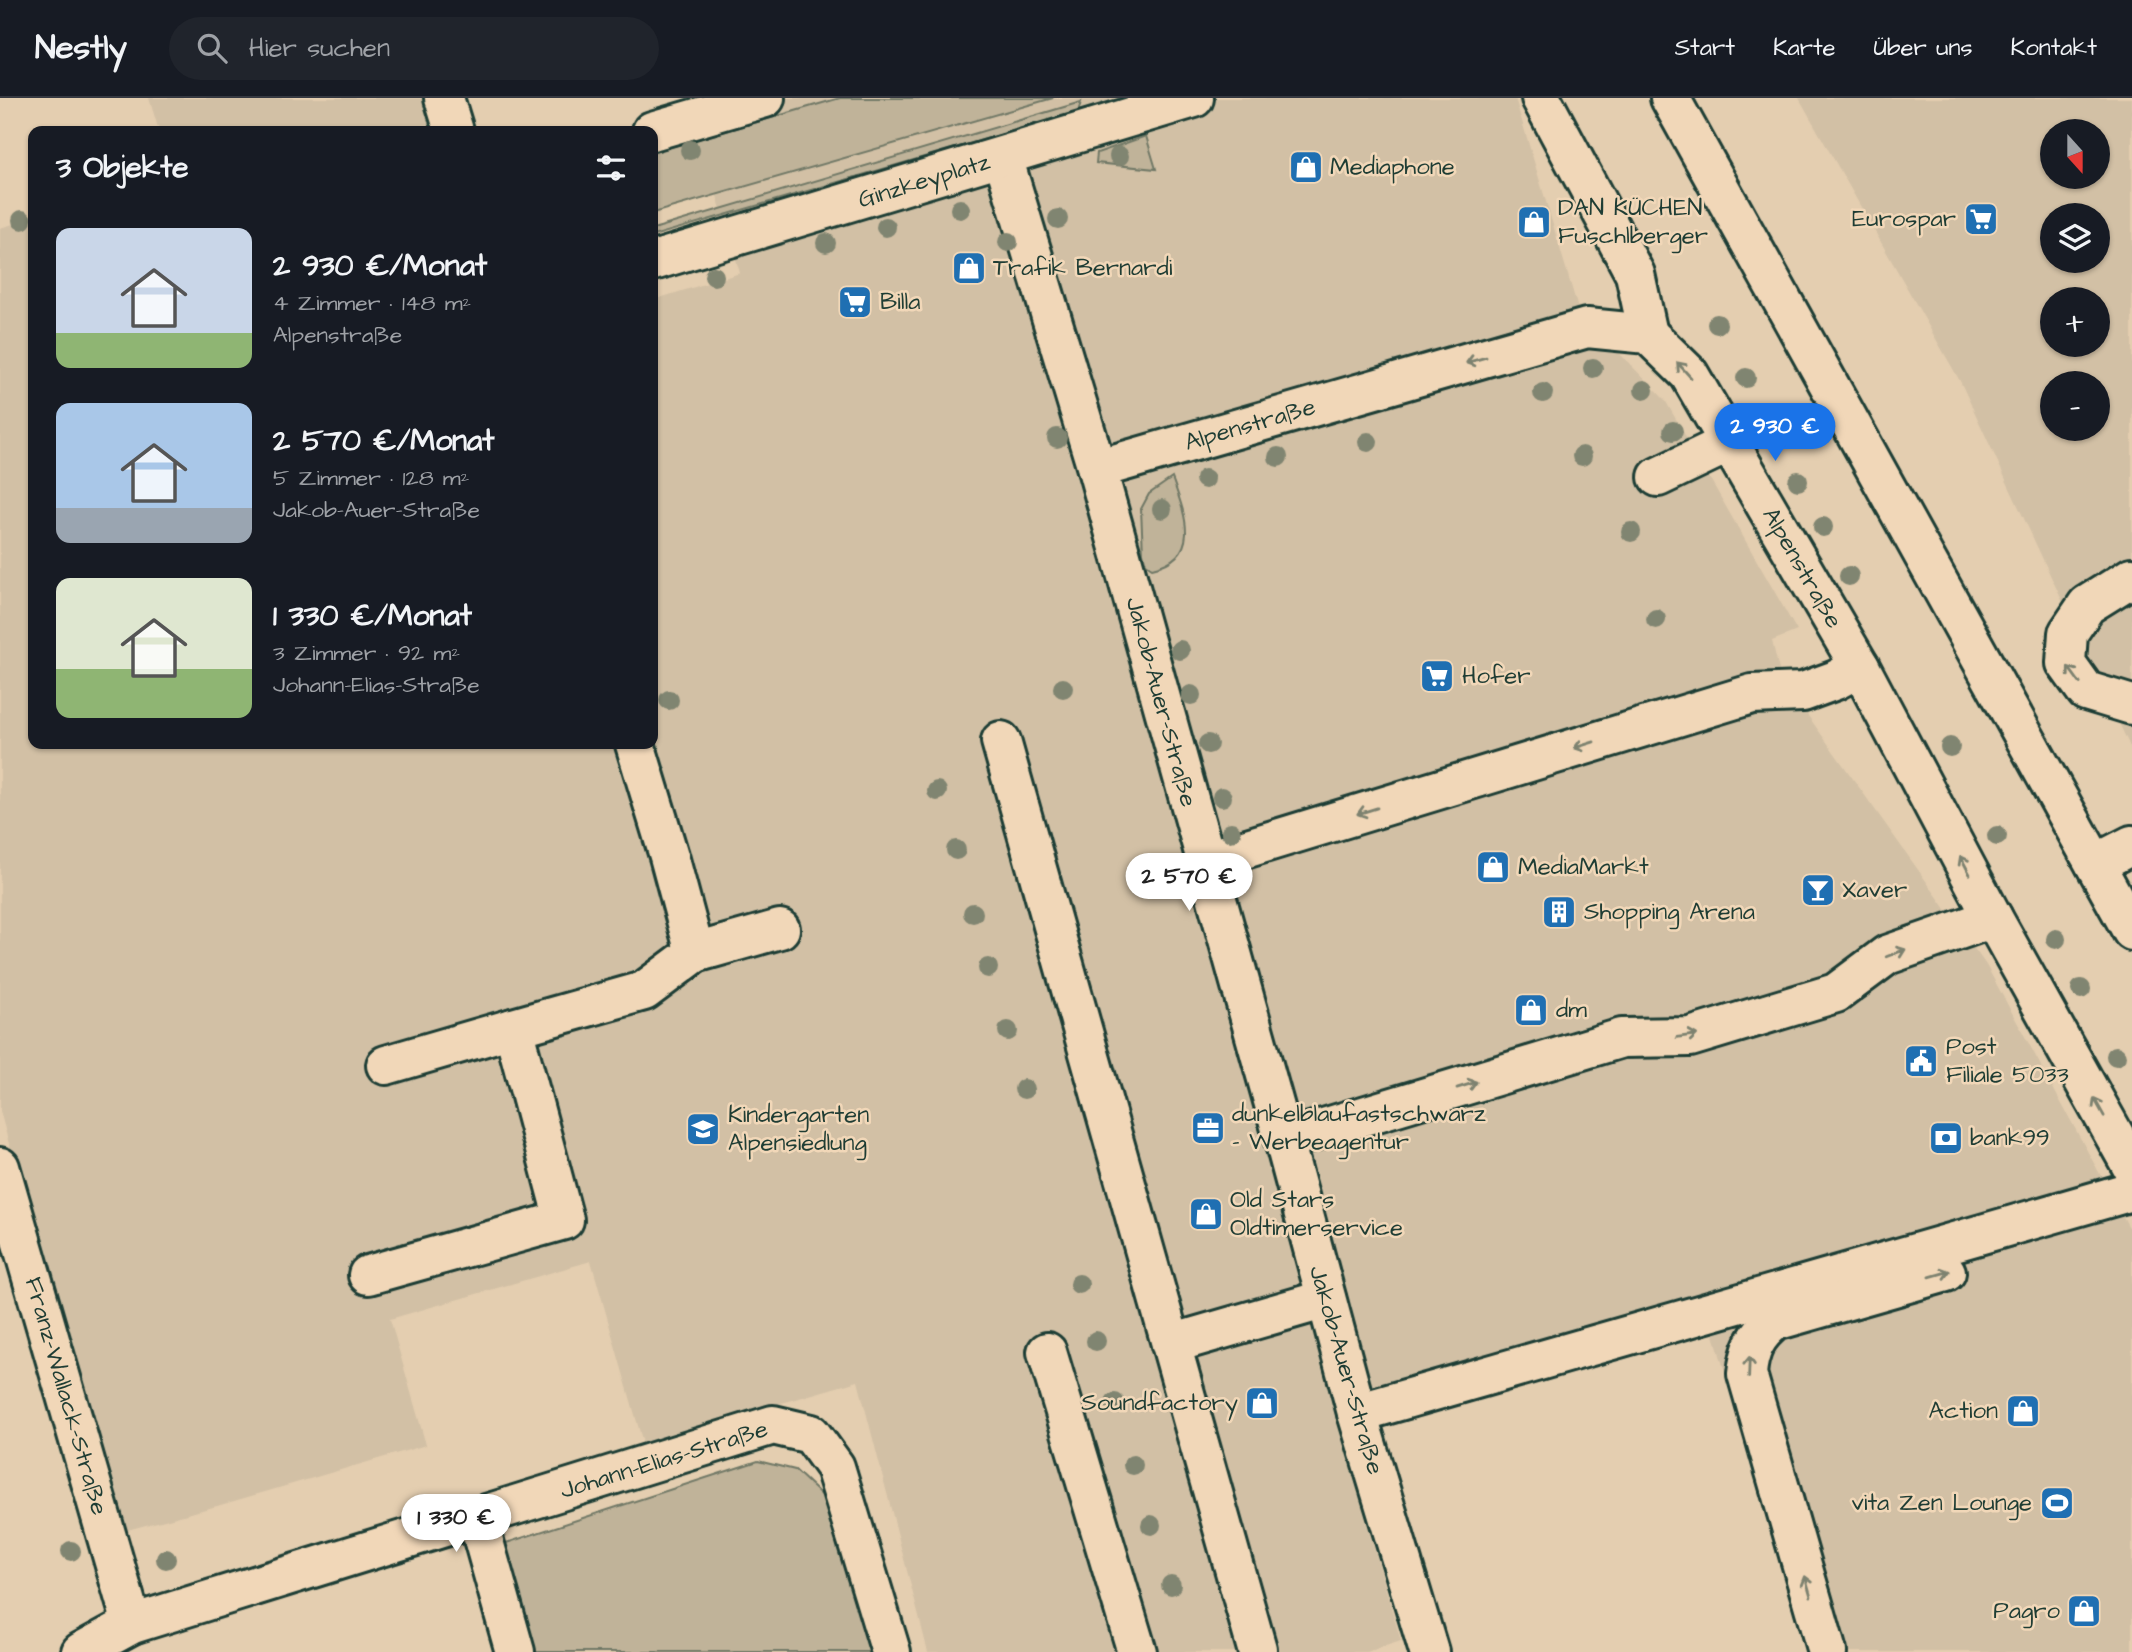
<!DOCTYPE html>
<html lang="de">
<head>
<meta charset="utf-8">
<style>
  :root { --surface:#171b24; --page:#20242c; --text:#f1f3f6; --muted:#9ea1a6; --line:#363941; --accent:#1a73e8 }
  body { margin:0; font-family:"Architects Daughter",sans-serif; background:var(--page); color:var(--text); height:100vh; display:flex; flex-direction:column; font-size:26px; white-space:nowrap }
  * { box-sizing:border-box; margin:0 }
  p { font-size:23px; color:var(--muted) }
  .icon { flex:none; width:38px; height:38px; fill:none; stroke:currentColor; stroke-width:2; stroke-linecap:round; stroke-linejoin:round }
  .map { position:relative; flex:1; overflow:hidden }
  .panel { position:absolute; left:28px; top:28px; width:630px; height:623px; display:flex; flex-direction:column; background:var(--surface); border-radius:14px; box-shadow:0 2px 5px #0004 }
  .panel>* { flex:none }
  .needle { width:46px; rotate:159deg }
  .tools { position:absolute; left:2040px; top:21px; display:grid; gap:14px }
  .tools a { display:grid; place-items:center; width:70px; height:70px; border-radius:50%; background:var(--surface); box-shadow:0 2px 5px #0004; font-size:35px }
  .price { position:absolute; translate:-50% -60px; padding:0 16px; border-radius:24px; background:#fff; color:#222; font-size:23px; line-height:46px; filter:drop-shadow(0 2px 4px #0008) }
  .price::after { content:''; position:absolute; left:50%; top:42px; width:21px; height:16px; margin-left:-10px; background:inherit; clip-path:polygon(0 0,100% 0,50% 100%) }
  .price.selected { background:var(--accent); color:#fff }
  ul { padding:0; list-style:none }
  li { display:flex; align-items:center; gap:21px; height:175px; padding:0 28px }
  li span { display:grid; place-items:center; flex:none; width:196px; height:140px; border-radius:14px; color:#555 }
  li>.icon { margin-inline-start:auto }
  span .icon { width:84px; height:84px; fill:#fffc; stroke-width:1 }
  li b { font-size:30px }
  h2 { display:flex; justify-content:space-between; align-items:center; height:84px; padding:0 28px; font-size:30px }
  header { display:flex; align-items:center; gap:42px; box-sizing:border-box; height:98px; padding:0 35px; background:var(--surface); border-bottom:2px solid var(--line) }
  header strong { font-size:33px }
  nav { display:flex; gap:38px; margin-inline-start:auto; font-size:24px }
  .search { width:490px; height:63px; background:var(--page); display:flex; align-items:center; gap:18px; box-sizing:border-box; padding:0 24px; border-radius:38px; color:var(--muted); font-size:26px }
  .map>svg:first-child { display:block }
  .built { fill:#d2c0a5; fill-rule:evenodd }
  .green { fill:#c0b399; stroke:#707866; stroke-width:2 }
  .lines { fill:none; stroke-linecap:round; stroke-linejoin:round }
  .minor-casing { stroke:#1f3d34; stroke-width:44 }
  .major-casing { stroke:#1f3d34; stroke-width:44 }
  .minor { stroke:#f1d7b8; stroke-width:38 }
  .major { stroke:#f1d7b8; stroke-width:38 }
  .tree { fill:#808571 }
  .oneway { stroke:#7d826f }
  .labels { text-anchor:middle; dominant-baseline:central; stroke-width:5; stroke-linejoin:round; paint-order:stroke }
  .poi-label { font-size:24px; fill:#1f3d34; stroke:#f1d7b8; text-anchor:start }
  .street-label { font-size:24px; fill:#1f3d34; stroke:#f1d7b8 }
</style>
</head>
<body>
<header>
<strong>Nestly</strong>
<div class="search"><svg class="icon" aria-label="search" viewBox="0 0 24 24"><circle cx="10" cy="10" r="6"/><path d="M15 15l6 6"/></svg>Hier suchen</div>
<nav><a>Start</a><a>Karte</a><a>Über uns</a><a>Kontakt</a></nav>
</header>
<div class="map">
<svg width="2132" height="1554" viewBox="0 0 2132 1554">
  <rect width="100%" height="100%" fill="#e4ceb0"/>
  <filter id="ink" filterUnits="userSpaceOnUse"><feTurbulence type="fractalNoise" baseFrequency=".0143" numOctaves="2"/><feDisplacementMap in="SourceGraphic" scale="14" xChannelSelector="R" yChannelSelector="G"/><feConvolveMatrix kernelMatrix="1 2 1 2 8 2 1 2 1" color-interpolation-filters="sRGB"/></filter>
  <g filter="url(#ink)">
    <!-- built -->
    <g class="built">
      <path d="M 149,0 L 461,0 L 470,33 L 159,33 Z"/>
      <path d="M 688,0 L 1515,0 L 1579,214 L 1665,302 L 1797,533 L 1772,543 L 1781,580 L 1986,867 L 2132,1135 L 2132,1554 L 1808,1554 L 1712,1230 L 1340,1332 L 1401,1543 L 1367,1554 L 928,1554 L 858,1283 L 643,1345 L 591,1163 L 390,1221 L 426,1347 L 217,1408 L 116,1435 L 0,1013 L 0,130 L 33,120 L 33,646 L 653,646 L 653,202 L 740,175 Z"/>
      <path d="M 1799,0 L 2132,0 L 2132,653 L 1961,285 ZM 2053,33 L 2098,33 L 2098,79 L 2053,79 ZM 2053,117 L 2098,117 L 2098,163 L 2053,163 ZM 2053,201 L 2098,201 L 2098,247 L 2053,247 ZM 2053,285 L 2098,285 L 2098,331 L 2053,331 Z"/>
    </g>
    <!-- green -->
    <g class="green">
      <path d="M 840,0 L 1053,0 L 653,115 L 653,54 Z"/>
      <path d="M 1081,4 L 1078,14 L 653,138 L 653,131 Z"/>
      <path d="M 1146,38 L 1156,71 L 1096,65 L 1097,55 Z"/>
      <path d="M 1172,380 C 1185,416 1203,459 1152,470 L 1146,466 L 1143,455 L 1141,411 L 1149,396 Z"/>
      <path d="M 758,1363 L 795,1372 L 829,1404 L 873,1554 L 531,1554 L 500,1447 Z"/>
    </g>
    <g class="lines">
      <!-- minor casing -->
      <g class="minor-casing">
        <g id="minor">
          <path d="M 444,0 L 454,33"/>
          <path d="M 1541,0 L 1635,176 L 1648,236"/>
          <path d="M 652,33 L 765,0"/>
          <path d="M 1003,59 L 1097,371 L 1284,1042 L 1357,1315 L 1429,1554"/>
          <path d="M 653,163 L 1194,0"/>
          <path d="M 1097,371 L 1587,230 L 1648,236 L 1689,276 L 1860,569 L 1993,820 L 2132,1069"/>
          <path d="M 1658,379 L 1729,345"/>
          <path d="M 2132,479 L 2087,507 L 2068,535 L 2066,565 L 2086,593 L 2132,607"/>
          <path d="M 1001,643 L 1257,1551"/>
          <path d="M 1205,763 L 1752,596 L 1803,594 L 1836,582 L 1860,569"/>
          <path d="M 2095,766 L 2132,747"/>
          <path d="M 695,855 L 780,831"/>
          <path d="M 386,967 L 513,930"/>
          <path d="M 1284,1042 L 1622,940 L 1690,939 L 1836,895 L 1887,857 L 1993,820"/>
          <path d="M 0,1069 L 132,1526"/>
          <path d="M 368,1177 L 564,1122 L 513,930 L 644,893 L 695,855 L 669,758 L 635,646"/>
          <path d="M 1171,1246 L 1326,1201"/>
          <path d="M 1047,1254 L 1137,1554"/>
          <path d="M 1357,1315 L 2132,1093"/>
          <path d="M 477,1419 L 515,1554"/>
          <path d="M 81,1554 L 132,1526 L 773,1327 L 811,1336 L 835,1369 L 891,1554"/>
          <path d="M 1827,1554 L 1747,1276 C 1749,1253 1756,1237 1775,1223 L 1946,1174"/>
        </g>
      </g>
      <!-- major casing -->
      <g class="major-casing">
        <path id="major" d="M 1670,0 L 2132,833"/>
      </g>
      <!-- minor -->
      <use href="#minor" class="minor"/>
      <!-- major -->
      <use href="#major" class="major"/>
    </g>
    <!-- trees -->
    <g class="tree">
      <circle cx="690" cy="52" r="10"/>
      <circle cx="1119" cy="58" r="10"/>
      <circle cx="960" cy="111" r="10"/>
      <circle cx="1058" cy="121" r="10"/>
      <circle cx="22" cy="122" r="10"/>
      <circle cx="886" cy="129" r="10"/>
      <circle cx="1008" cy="144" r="10"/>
      <circle cx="826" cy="145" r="10"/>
      <circle cx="714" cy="178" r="10"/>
      <circle cx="1717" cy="226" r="10"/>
      <circle cx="1593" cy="270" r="10"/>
      <circle cx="1746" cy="280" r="10"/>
      <circle cx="1644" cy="292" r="10"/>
      <circle cx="1543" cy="295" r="10"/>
      <circle cx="1673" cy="333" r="10"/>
      <circle cx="1774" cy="333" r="10"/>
      <circle cx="1057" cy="340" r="10"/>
      <circle cx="1368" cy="344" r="10"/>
      <circle cx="1582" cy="358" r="10"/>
      <circle cx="1278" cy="359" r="10"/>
      <circle cx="1205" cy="381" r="10"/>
      <circle cx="1798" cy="383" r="10"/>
      <circle cx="1162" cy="411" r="10"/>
      <circle cx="1823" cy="429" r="10"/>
      <circle cx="1631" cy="434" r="10"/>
      <circle cx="1849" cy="478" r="10"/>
      <circle cx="1656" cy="521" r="10"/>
      <circle cx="1180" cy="552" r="10"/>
      <circle cx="1063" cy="590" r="10"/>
      <circle cx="1191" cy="597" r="10"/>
      <circle cx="669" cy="602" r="10"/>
      <circle cx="1208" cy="646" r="10"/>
      <circle cx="1950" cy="649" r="10"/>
      <circle cx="937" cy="693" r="10"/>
      <circle cx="1222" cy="699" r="10"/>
      <circle cx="1231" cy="734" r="10"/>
      <circle cx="1997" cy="738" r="10"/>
      <circle cx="956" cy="752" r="10"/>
      <circle cx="973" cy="815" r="10"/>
      <circle cx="2056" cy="841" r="10"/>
      <circle cx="988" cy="870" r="10"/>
      <circle cx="2081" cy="891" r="10"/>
      <circle cx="1008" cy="933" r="10"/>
      <circle cx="2116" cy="958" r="10"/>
      <circle cx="1024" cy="991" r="10"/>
      <circle cx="1079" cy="1186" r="10"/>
      <circle cx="1096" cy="1243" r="10"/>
      <circle cx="1115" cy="1305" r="10"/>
      <circle cx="1133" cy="1367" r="10"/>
      <circle cx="1151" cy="1427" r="10"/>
      <circle cx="71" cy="1453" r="10"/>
      <circle cx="166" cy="1461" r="10"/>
      <circle cx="1171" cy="1487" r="10"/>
    </g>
    <!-- one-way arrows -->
    <defs><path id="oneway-shaft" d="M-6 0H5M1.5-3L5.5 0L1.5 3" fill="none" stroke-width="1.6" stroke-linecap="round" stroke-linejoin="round" transform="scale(1.75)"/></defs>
    <g class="oneway">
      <use href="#oneway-shaft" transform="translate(1476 262) rotate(164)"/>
      <use href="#oneway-shaft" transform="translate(1684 272) rotate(-132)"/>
      <use href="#oneway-shaft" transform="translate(2074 577) rotate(-126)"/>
      <use href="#oneway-shaft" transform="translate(1584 647) rotate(163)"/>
      <use href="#oneway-shaft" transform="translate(1367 713) rotate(163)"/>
      <use href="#oneway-shaft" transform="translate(1965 767) rotate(-118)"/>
      <use href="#oneway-shaft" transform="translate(1896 855) rotate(-21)"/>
      <use href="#oneway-shaft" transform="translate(1687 938) rotate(-7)"/>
      <use href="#oneway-shaft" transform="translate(1467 987) rotate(-17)"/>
      <use href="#oneway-shaft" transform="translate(2099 1009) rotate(-119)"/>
      <use href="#oneway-shaft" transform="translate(1940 1176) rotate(-16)"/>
      <use href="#oneway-shaft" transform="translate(1749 1269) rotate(-88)"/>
      <use href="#oneway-shaft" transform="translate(1808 1488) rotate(-106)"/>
    </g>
  </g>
  <!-- icons -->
  <defs>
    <g id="shop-square" transform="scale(1.75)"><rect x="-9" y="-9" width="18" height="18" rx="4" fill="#1f6fb2" stroke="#f1d7b8"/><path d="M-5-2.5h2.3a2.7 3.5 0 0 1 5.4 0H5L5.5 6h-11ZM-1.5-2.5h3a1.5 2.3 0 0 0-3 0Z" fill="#fff"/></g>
    <g id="supermarket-square" transform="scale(1.75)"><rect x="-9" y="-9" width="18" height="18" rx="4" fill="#1f6fb2" stroke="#f1d7b8"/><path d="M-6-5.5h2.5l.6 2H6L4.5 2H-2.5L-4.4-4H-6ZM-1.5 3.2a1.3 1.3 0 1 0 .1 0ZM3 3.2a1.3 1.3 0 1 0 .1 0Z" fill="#fff"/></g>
    <g id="bar-square" transform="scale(1.75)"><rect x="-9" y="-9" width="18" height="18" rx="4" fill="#1f6fb2" stroke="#f1d7b8"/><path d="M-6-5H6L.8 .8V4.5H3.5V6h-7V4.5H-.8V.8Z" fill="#fff"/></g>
    <g id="building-square" transform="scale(1.75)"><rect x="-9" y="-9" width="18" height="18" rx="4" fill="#1f6fb2" stroke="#f1d7b8"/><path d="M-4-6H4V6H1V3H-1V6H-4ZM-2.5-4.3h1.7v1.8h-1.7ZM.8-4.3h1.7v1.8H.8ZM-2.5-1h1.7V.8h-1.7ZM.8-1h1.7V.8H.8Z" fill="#fff"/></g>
    <g id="civic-square" transform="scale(1.75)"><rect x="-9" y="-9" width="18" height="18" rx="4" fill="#1f6fb2" stroke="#f1d7b8"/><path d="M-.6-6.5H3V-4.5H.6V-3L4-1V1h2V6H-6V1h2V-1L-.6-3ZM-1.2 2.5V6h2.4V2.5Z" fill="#fff"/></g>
    <g id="office-square" transform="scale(1.75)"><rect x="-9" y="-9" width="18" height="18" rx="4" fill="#1f6fb2" stroke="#f1d7b8"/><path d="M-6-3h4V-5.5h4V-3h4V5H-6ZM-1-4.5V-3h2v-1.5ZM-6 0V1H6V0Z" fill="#fff"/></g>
    <g id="school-square" transform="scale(1.75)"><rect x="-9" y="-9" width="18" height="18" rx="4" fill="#1f6fb2" stroke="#f1d7b8"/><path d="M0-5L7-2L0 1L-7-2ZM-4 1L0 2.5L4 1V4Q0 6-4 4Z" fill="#fff"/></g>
    <g id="bank-square" transform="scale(1.75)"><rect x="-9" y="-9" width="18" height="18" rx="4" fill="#1f6fb2" stroke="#f1d7b8"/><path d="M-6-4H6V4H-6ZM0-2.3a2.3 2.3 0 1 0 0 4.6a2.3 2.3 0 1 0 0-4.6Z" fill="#fff"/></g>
    <g id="stadium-square" transform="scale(1.75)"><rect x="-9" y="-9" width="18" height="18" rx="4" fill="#1f6fb2" stroke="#f1d7b8"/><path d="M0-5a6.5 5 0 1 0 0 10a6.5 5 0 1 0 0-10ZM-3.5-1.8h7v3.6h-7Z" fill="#fff"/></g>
  </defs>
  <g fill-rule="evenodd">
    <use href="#shop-square" x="1306" y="69"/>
    <use href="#supermarket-square" x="1981" y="121"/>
    <use href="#shop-square" x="1534" y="124"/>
    <use href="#shop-square" x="969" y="170"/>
    <use href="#supermarket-square" x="855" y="204"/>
    <use href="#supermarket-square" x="1437" y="578"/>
    <use href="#shop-square" x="1493" y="769"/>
    <use href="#bar-square" x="1818" y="792"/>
    <use href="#building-square" x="1559" y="814"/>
    <use href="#shop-square" x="1531" y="912"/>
    <use href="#civic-square" x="1921" y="963"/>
    <use href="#office-square" x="1208" y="1030"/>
    <use href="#school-square" x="703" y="1031"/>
    <use href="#bank-square" x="1946" y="1040"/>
    <use href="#shop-square" x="1206" y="1116"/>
    <use href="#shop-square" x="1262" y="1305"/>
    <use href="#shop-square" x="2023" y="1313"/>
    <use href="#stadium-square" x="2057" y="1405"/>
    <use href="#shop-square" x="2084" y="1513"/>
  </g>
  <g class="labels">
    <!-- poi labels -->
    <g class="poi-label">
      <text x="1330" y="69">Mediaphone</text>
      <text x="1558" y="110">DAN KÜCHEN<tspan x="1558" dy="28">Fuschlberger</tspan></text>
      <text x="1956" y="121" text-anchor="end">Eurospar</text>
      <text x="993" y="170">Trafik Bernardi</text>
      <text x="880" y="204">Billa</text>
      <text x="1462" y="578">Hofer</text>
      <text x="1518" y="769">MediaMarkt</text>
      <text x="1842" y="792">Xaver</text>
      <text x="1584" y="814">Shopping Arena</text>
      <text x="1556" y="912">dm</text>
      <text x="1946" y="949">Post<tspan x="1946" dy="28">Filiale 5033</tspan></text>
      <text x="1232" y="1016">dunkelblaufastschwarz<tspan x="1232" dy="28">– Werbeagentur</tspan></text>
      <text x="728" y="1017">Kindergarten<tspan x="728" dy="28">Alpensiedlung</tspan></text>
      <text x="1970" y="1040">bank99</text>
      <text x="1230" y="1102">Old Stars<tspan x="1230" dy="28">Oldtimerservice</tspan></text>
      <text x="1238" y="1305" text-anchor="end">Soundfactory</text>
      <text x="1998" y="1313" text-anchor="end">Action</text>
      <text x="2032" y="1405" text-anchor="end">vita Zen Lounge</text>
      <text x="2060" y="1513" text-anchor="end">Pagro</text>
    </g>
    <!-- street labels -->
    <g class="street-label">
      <text transform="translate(924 83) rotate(-17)">Ginzkeyplatz</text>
      <text transform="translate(1250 327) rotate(-16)">Alpenstraße</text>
      <text transform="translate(1802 470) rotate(60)">Alpenstraße</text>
      <text transform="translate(1161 604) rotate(75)">Jakob-Auer-Straße</text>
      <text transform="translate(1346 1272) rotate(74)">Jakob-Auer-Straße</text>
      <text transform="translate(66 1298) rotate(74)">Franz-Wallack-Straße</text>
      <text transform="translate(664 1362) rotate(-17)">Johann-Elias-Straße</text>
    </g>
  </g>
</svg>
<div class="tools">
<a><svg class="needle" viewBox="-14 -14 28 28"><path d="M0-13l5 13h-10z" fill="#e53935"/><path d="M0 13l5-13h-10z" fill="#9ea1a6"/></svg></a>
<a><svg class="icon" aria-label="layers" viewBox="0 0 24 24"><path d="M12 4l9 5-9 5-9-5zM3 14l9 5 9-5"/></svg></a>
<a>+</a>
<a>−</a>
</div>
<b class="price selected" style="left:1775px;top:365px">2 930 €</b>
<b class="price" style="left:1189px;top:815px">2 570 €</b>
<b class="price" style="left:456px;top:1456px">1 330 €</b>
<section class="panel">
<h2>3 Objekte<svg class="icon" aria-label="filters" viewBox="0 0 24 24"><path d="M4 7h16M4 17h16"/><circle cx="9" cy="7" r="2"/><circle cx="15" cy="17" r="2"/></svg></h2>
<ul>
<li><span style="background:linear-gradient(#c9d6e8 75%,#8fb573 0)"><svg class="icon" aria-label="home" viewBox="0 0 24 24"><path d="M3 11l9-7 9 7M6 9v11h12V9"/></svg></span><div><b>2 930 €/Monat</b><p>4 Zimmer · 148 m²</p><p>Alpenstraße</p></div></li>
<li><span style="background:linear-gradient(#a9c7e8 75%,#9aa5b1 0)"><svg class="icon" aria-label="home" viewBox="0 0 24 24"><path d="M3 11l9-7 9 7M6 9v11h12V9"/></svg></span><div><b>2 570 €/Monat</b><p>5 Zimmer · 128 m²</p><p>Jakob-Auer-Straße</p></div></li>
<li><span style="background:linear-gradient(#dfe7d0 65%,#8fb573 0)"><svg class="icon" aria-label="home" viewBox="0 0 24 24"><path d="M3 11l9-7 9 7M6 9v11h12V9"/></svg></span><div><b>1 330 €/Monat</b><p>3 Zimmer · 92 m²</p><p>Johann-Elias-Straße</p></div></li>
</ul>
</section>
</div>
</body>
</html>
